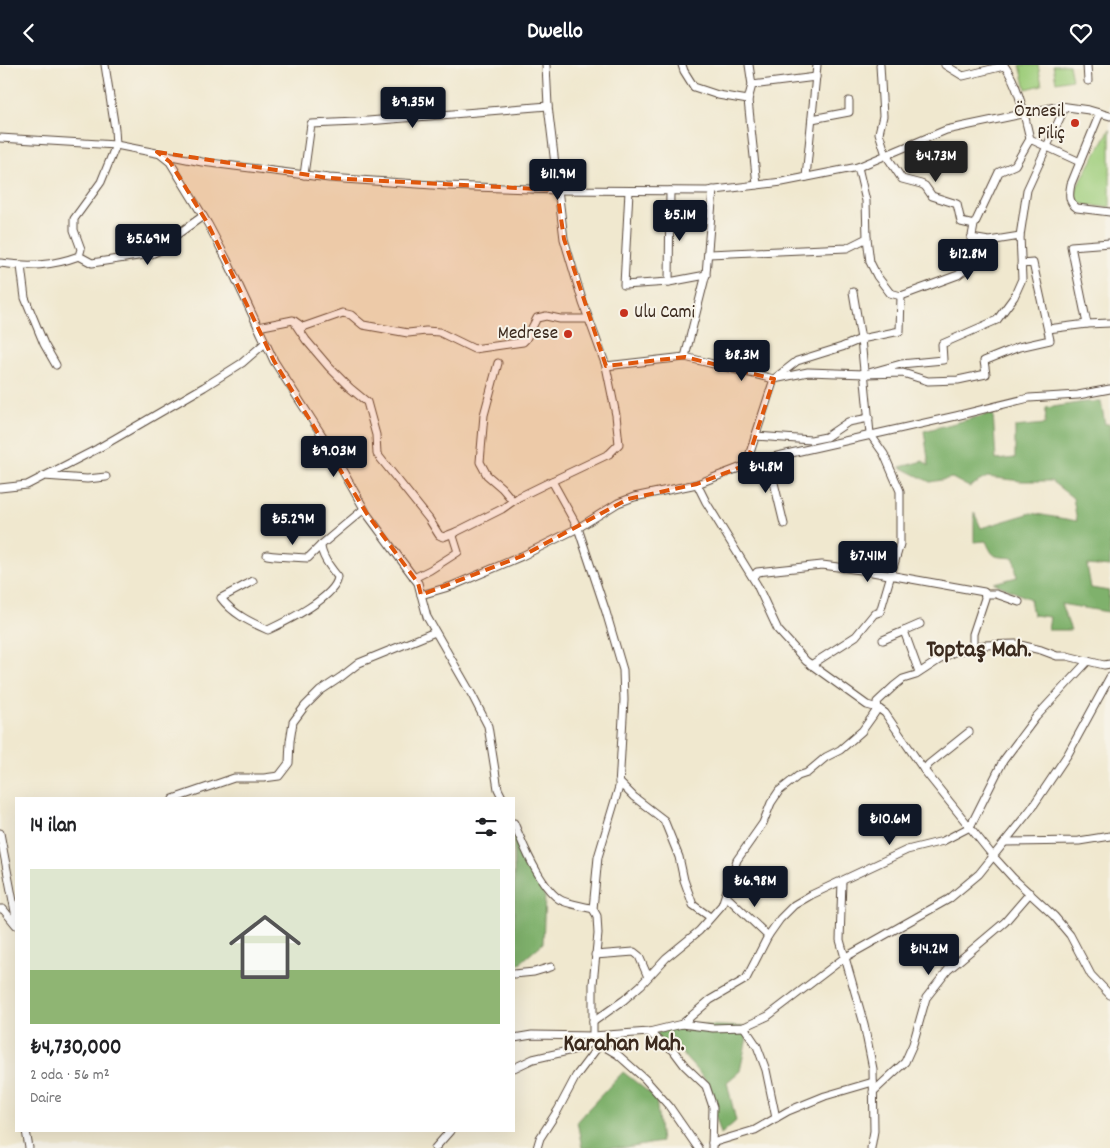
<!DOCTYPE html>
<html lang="tr">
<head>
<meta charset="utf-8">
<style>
  :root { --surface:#fff; --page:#f6f6f6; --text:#202124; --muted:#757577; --line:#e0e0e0; --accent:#111827 }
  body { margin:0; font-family:Dekko,sans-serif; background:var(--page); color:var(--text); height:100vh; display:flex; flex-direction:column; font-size:19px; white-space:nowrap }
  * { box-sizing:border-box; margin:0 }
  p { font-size:16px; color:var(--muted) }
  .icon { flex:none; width:28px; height:28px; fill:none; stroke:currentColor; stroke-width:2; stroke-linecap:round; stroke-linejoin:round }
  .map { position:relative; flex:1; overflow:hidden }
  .details { position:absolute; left:15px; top:732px; width:500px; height:335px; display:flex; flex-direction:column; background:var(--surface); border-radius:0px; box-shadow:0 5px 20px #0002 }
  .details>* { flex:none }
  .price { position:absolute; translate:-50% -42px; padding:0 11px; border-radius:5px; background:var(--accent); color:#fff; font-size:16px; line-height:32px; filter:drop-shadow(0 1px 2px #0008) }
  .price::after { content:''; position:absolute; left:50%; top:30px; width:15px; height:11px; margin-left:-8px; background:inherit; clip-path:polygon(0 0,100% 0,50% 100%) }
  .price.on { background:#222; color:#fff }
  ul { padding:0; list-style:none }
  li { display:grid; align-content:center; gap:10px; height:265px; padding:0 15px }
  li+li { border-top:1px solid var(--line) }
  li span { display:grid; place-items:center; height:155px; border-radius:0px; color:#555 }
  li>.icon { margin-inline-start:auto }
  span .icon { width:90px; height:90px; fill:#fffc; stroke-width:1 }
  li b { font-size:21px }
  h2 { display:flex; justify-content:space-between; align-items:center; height:60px; padding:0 15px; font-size:21px }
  header { display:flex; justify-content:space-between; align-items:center; height:65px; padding:0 15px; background:var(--accent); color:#fff; font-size:22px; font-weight:700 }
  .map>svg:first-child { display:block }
  .green { fill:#9fce7c; stroke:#6d7c4d }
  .forest { fill:#7fb16c; stroke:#5d6e45 }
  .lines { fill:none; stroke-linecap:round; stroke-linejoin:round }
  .minor-casing { stroke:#564639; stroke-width:9 }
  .minor { stroke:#fff; stroke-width:7 }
  .marked { fill:#df570d; fill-opacity:0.2; stroke:#df570d; stroke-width:4; stroke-dasharray:10 6; stroke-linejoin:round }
  .poi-dot { fill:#c8321e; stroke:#f7f3e8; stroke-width:2 }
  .labels { text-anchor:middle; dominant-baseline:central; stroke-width:4; stroke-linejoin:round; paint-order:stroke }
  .poi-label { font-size:19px; fill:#3b2a1e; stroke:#f7f3e8; text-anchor:end }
  .district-label { font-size:24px; font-weight:bold; fill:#3b2a1e; stroke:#f7f3e8 }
</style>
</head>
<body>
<header><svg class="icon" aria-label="back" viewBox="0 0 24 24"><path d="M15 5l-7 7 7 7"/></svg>Dwello<svg class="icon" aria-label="heart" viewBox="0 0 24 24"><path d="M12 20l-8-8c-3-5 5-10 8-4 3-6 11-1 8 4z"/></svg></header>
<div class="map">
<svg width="1110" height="1083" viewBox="0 0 1110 1083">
  <rect width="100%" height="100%" fill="#f7f3e8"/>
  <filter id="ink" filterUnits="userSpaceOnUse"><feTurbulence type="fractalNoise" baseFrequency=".02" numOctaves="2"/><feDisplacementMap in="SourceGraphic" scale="10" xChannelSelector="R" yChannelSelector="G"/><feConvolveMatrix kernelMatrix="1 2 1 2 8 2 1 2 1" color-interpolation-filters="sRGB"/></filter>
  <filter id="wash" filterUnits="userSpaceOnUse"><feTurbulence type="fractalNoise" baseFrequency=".0096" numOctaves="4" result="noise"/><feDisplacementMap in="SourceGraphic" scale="20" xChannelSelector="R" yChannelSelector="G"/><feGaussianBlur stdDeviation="1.12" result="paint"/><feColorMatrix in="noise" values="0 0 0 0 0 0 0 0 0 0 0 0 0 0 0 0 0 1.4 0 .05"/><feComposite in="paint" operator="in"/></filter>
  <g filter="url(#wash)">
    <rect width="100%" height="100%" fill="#f0e8cf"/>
    <!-- green -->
    <g class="green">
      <path d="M 1020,0 L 1038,0 L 1042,20 L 1026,24 Z"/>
      <path d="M 1053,0 L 1069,0 L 1072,14 L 1056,17 Z"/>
      <path d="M 1110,64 L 1110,142 L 1090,141 L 1080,138 L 1075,132 L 1077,122 Z"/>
    </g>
    <!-- forest -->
    <g class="forest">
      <path d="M 1085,337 L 1101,337 L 1105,359 L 1110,359 L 1110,502 L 1087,500 L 1091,523 L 1109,526 L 1108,547 L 1061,539 L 1071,565 L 1048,565 L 1050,552 L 1033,550 L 1030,534 L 994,518 L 1017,512 L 1014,493 C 995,491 994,495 986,476 L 974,477 L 974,447 L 981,463 L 1031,448 L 1077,456 L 1073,433 L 1051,416 L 1021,416 L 987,412 L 969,422 L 952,413 L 930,417 L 900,402 L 923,396 L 929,401 L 924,366 L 993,348 L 996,395 L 1015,393 L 1015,362 L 1045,359 L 1046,343 Z"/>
      <path d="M 514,769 L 545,832 L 543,878 L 519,899 L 514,900 Z"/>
      <path d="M 682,959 L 744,962 L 747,973 L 740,1006 L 727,1017 L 736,1056 L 721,1069 L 713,1042 L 709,1019 L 676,982 L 652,970 Z"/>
      <path d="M 623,1007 L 656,1033 L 661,1077 L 626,1083 L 582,1083 L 577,1056 Z"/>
    </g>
  </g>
  <g filter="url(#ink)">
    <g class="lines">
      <!-- minor casing -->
      <g class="minor-casing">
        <g id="minor">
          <path d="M 546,0 L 548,41 L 564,174 L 583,238 L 606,301 L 685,292 L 774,314 L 797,296 L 842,282 L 861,274 L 870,369 L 884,389 L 900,426 L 900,479 L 880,547 L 874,549 L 856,571 L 811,600"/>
          <path d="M 682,0 L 684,6 L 694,22 L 718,30 L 748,35"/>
          <path d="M 749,0 L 752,20"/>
          <path d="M 880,0 L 883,51 L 879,68 L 886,90 L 902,114 L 921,119 L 925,121 L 932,131 L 957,139 L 961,157 L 974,160"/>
          <path d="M 945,0 L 963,11 L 1004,1"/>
          <path d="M 1004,0 C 1019,21 1024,49 1030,74 L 1080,97"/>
          <path d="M 1087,0 L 1088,16"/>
          <path d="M 1100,48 L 1071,119 C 1069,129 1068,137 1077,143 L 1110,147"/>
          <path d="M 812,54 L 849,47 L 849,36"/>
          <path d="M 0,73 L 116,80 L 202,97 L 329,113 L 447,121 L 557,125 L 707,126 L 782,117 L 858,102 L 946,65 L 1060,41 L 1089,45 L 1110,51"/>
          <path d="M 160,89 L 170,97 L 208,159 L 227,195 L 274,296 L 327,378 L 367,449 L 418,518 L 427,552 L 472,630 L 488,661 L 498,724 L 503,734"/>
          <path d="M 304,110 L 311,59 L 356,57 L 548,41"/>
          <path d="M 806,112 L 817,0"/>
          <path d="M 757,120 L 748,35 L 752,20 L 816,12"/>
          <path d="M 629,126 L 624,220 L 669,217"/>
          <path d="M 670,126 L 669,217 L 706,210"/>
          <path d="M 1020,171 L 1027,125 L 1065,42"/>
          <path d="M 867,173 L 870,197 L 877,211 L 890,228 L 901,231 L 958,210 L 966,204 L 974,160 L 999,107 L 1015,100 L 1030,74"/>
          <path d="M 971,173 L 989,176 L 1020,171 L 1022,214 L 1014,232 L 997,255 L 942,279 L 943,295 L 901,299 L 865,309 L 903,308 L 928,316 L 958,315 L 986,309 L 984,296 L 1019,282 L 1050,275 L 1033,198 L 1021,199"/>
          <path d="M 1110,178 L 1071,181 L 1087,259 L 1110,258"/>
          <path d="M 709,189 L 847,183 L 867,173 L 866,136 L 858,102"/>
          <path d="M 79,191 L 92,198 L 151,189 L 165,183 L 175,171 L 203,151"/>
          <path d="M 0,198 C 29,202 52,201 79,191 L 81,184 L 74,165 L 74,154 L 101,117 L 116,80 L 115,64 L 105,0"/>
          <path d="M 21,201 L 25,233 L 44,279 L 56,300"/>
          <path d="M 853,227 L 861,274 L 900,266 L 901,231"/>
          <path d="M 296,260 L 306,275 L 329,302 L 350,323 L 367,337 L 376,370 L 377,389 L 429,454 L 439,470 L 443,472 L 456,467"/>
          <path d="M 258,262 L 293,255 L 303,262 L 343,248 L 351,250 L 363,260 L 408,268 L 426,266 L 439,267 L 474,284 L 523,277 L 526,274 L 537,253 L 546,251 L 560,254 L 589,254"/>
          <path d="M 1048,264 L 1087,259"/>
          <path d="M 685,292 L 706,209 L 713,125"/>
          <path d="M 498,298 L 484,350 L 480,397 L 487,410 L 502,423 L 513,436"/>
          <path d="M 755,371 L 811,375 L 826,372 L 848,357 L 869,353"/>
          <path d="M 768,393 L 784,459"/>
          <path d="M 746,400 L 774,314 L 808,307 L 865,309"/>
          <path d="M 44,411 L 87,414 L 106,412"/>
          <path d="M 552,416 L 609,389 L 619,379 L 616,350 L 606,301"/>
          <path d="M 697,419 L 706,437 L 757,520 L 778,565 L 806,596 L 867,640 L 878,643 L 885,648 L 924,705 L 993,791 L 1013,813 L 1054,851 L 1070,870 L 1091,910 L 1110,930"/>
          <path d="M 0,423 L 27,420 L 97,384 L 204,322 L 242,298 L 265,278"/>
          <path d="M 267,490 C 281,492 294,492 308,493 L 321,480"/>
          <path d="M 753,512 L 757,507 L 822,500 L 861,505 L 984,527 L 985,533 L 973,569 L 973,582"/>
          <path d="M 414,513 L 430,505 L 458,487 L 453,471 L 456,467 L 502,444 L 519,432 L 552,416 L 578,463 L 606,547 L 623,605 L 624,635 L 619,722 L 598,792 L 593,844"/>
          <path d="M 253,516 L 221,533 C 233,549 250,557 268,565 C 285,557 336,532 338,512 C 331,503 321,491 321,480 L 364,444"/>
          <path d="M 985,529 L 996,529 L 1019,537"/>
          <path d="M 421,530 L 452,521 L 522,491 L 578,463 L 618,438 L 634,432 L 697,419 L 760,395 L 956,351 L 1029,333 L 1078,330 L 1110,324"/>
          <path d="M 883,575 L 904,566"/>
          <path d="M 919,607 L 904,566 L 920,559"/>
          <path d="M 924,705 L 929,699 L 969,667"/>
          <path d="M 619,717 L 634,732 L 664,755 L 679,792 L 684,815 L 693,840 L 710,852"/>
          <path d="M 173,734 L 234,713 L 264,713 L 279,711 L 289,698 L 290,676 L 293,657 L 305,641 L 320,626 L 341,612 L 359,598 L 435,567"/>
          <path d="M 514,758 C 523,780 540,821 559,834 C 566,839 584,841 593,844 L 597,851 L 598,869 L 593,919 L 593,971 L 600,979 L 617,989 L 645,1014 L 669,1041 L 698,1083"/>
          <path d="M 0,768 L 16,852"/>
          <path d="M 1005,777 L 1079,776 L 1110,771"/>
          <path d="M 842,816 L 840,875 L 864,959 L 873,1004 L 874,1066 L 871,1083"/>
          <path d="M 726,831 L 768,871"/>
          <path d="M 0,844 L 3,844 L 16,860"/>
          <path d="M 595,890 L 634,887 L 639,891 L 648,912"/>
          <path d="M 514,909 L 534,907 L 551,902"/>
          <path d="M 593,957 L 624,935 L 641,920 L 666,893 L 699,866 L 722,840 L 737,795 L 763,758 L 771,738 L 779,726 L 798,711 L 807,708 L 826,692 L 840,685 L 862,666 L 872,652 L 878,643 L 877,637 L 894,621 L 903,614 L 916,610 L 942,593 L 954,587 L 984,580 L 1016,579 L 1041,585 L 1057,591 L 1067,591 L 1104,600 L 1110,599"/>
          <path d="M 682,959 L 710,935 L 746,914 L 768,871 L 780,854 L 794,840 L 811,830 L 907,785 L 943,776 L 970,762 L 1003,696 L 1036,652 L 1088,596"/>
          <path d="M 744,962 L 757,981 L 766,1005 L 776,1053"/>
          <path d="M 649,967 L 659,976 L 673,985 L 685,1001 L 706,1021 L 713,1042 L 712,1083"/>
          <path d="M 514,973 L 532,970 L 593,971 L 649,967 L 682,959 L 713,963 L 744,962 L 768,951 L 844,893 L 949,834 L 979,809 L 1031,744 L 1068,689 L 1110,612"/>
          <path d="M 514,1003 L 533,994 L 581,983 L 596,974"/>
          <path d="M 873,1027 L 905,997 L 913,979 L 926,933 L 948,905 L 1005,857 L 1030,828"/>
          <path d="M 26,1066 L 29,1083"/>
          <path d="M 712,1078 L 755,1065 L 788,1046 L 825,1031 L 873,1017"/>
          <path d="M 435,1083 L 450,1066"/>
          <path d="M 537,1083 L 540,1073 L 558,1045 L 576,1011 L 600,979"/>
        </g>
      </g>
      <!-- minor -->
      <use href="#minor" class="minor"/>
    </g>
  </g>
  <!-- marked area -->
  <path class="marked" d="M 157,87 L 329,113 L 557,125 L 564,174 L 606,301 L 685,292 L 774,314 L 746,400 L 697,419 L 628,434 L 522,491 L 421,530 L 418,518 L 367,449 L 274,296 L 208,159 L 170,97 Z"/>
  <!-- markers -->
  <g class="poi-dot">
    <circle cx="1075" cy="58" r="5"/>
    <circle cx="624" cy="248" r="5"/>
    <circle cx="568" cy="269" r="5"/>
  </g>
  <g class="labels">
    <!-- poi labels -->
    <g class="poi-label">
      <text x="1065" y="47">Öznesil<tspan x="1065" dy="22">Piliç</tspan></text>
      <text x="634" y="248" text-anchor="start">Ulu Cami</text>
      <text x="558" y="269">Medrese</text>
    </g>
    <!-- district labels -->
    <g class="district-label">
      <text x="979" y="586">Toptaş Mah.</text>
      <text x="624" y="980">Karahan Mah.</text>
    </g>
  </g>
</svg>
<b class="price" style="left:413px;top:64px">₺9.35M</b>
<b class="price on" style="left:936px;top:118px">₺4.73M</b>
<b class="price" style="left:558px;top:136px">₺11.9M</b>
<b class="price" style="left:680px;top:177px">₺5.1M</b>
<b class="price" style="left:148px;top:201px">₺5.69M</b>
<b class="price" style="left:968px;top:216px">₺12.8M</b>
<b class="price" style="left:742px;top:317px">₺8.3M</b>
<b class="price" style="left:334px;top:413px">₺9.03M</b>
<b class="price" style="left:766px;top:429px">₺4.8M</b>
<b class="price" style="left:293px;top:481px">₺5.29M</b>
<b class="price" style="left:868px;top:518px">₺7.41M</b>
<b class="price" style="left:890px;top:781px">₺10.6M</b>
<b class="price" style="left:755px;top:843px">₺6.98M</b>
<b class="price" style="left:929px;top:911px">₺14.2M</b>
<section class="details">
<h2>14 ilan<svg class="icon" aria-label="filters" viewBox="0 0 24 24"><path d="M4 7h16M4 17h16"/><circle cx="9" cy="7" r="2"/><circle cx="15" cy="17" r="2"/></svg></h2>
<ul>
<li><span style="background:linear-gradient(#dfe7d0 65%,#8fb573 0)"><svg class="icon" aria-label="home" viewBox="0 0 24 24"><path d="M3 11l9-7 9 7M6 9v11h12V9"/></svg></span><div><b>₺4,730,000</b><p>2 oda · 56 m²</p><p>Daire</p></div></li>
</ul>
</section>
</div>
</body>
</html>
